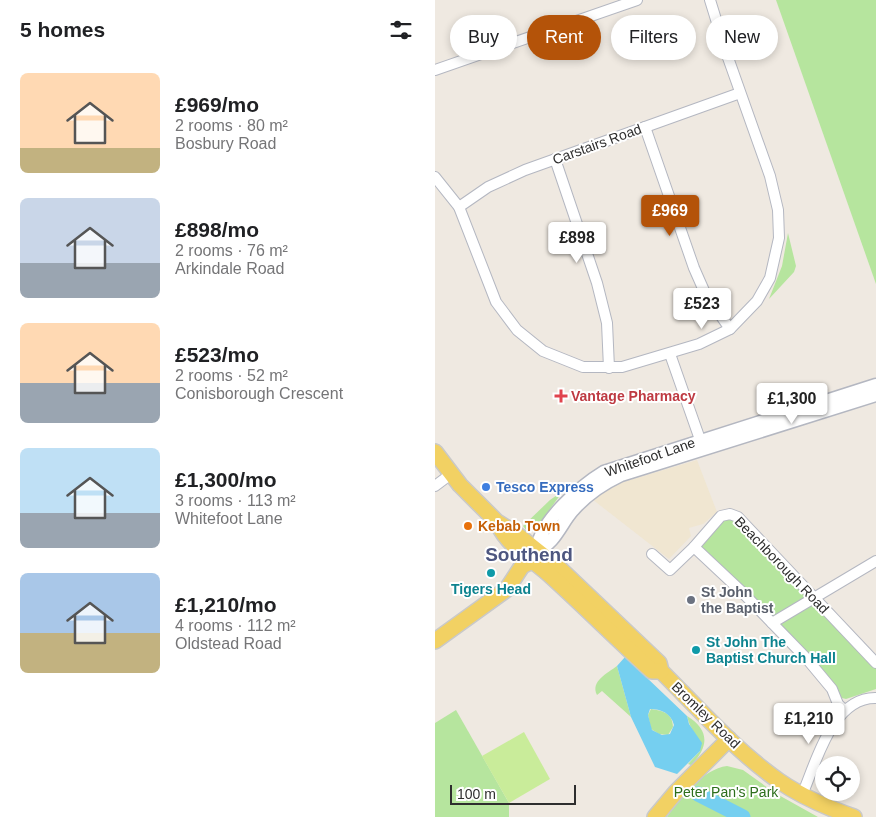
<!DOCTYPE html>
<html lang="en">
<head>
<meta charset="utf-8">
<style>
  :root { --surface:#fff; --page:#f2f2f2; --text:#202124; --muted:#757577; --accent:#b45309 }
  body { margin:0; font-family:Arial,sans-serif; background:var(--page); color:var(--text); height:100vh; display:flex; flex-direction:column; font-size:19px; white-space:nowrap }
  * { box-sizing:border-box; margin:0 }
  p { font-size:16px; color:var(--muted) }
  .icon { flex:none; width:28px; height:28px; fill:none; stroke:currentColor; stroke-width:2; stroke-linecap:round; stroke-linejoin:round }
  .map { position:relative; flex:1; overflow:hidden }
  .side { display:flex; flex-direction:column; background:var(--surface); width:435px }
  .side>* { flex:none }
  .top-card { position:absolute; left:15px; top:15px; width:350px; height:45px; display:flex; gap:10px }
  .fabs { position:absolute; left:380px; top:756px; display:grid; gap:10px }
  .fabs a { display:grid; place-items:center; width:45px; height:45px; border-radius:50%; background:var(--surface); box-shadow:0 2px 8px #0003; font-size:25px }
  .scale { position:absolute; left:15px; bottom:12px; width:126px; box-sizing:border-box; padding-left:5px; border:2px solid #2e2e2e; border-top:0; font-size:14px; line-height:18px; white-space:nowrap; color:#2e2e2e; -webkit-text-stroke:4px #fff; paint-order:stroke }
  .price { position:absolute; translate:-50% -42px; padding:0 11px; border-radius:5px; background:#fff; color:#222; font-size:16px; line-height:32px; filter:drop-shadow(0 1px 2px #0008) }
  .price::after { content:''; position:absolute; left:50%; top:30px; width:15px; height:11px; margin-left:-8px; background:inherit; clip-path:polygon(0 0,100% 0,50% 100%) }
  .price.active { background:var(--accent); color:#fff }
  ul { padding:0; list-style:none }
  li { display:flex; align-items:center; gap:15px; height:125px; padding:0 20px }
  li span { display:grid; place-items:center; flex:none; width:140px; height:100px; border-radius:8px; color:#555 }
  li>.icon { margin-inline-start:auto }
  span .icon { width:60px; height:60px; fill:#fffc; stroke-width:1 }
  li b { font-size:21px }
  h2 { display:flex; justify-content:space-between; align-items:center; height:60px; padding:0 20px; font-size:21px }
  .chip { padding:0 18px; border-radius:22px; background:var(--surface); box-shadow:0 2px 8px #0003; font-size:18px; line-height:45px }
  .chip.active { background:var(--accent); color:#fff }
  main { display:flex; flex:1; min-height:0 }
  .map>svg:first-child { display:block }
  .education { fill:#f0e6d1 }
  .green { fill:#b6e59e }
  .pitch { fill:#c9ec9a }
  .water { fill:#75cff0; fill-rule:evenodd }
  .lines { fill:none; stroke-linecap:round; stroke-linejoin:round }
  .river { stroke:#75cff0; stroke-width:15 }
  .minor-casing { stroke:#b4b7c1; stroke-width:12 }
  .tertiary-casing { stroke:#b4b7c1; stroke-width:15 }
  .primary-casing { stroke:#c9c9c9; stroke-width:18 }
  .minor { stroke:#fff; stroke-width:10 }
  .tertiary { stroke:#fff; stroke-width:12 }
  .primary { stroke:#f2d163; stroke-width:15 }
  .health-dot { fill:#e0444e; stroke:#fff; stroke-width:2 }
  .shop-dot { fill:#3f7fe0; stroke:#fff; stroke-width:2 }
  .food-dot { fill:#e8710a; stroke:#fff; stroke-width:2 }
  .culture-dot { fill:#0f9aa8; stroke:#fff; stroke-width:2 }
  .worship-dot { fill:#6b7280; stroke:#fff; stroke-width:2 }
  .labels { text-anchor:middle; dominant-baseline:central; stroke-width:4; stroke-linejoin:round; paint-order:stroke }
  .street-label { font-size:14px; fill:#2e2e2e; stroke:#fff }
  .health-label { font-size:14px; font-weight:bold; fill:#be3a42; stroke:#fff; text-anchor:start }
  .shop-label { font-size:14px; font-weight:bold; fill:#366cbe; stroke:#fff; text-anchor:start }
  .food-label { font-size:14px; font-weight:bold; fill:#c56008; stroke:#fff; text-anchor:start }
  .culture-label { font-size:14px; font-weight:bold; fill:#0d838f; stroke:#fff }
  .worship-label { font-size:14px; font-weight:bold; fill:#5b616d; stroke:#fff; text-anchor:start }
  .park-label { font-size:14px; fill:#2c6e1b; stroke:#fff }
  .district-label { font-size:19px; font-weight:bold; fill:#4d5680; stroke:#fff }
</style>
</head>
<body>
<main>
<section class="side">
<h2>5 homes<svg class="icon" aria-label="filters" viewBox="0 0 24 24"><path d="M4 7h16M4 17h16"/><circle cx="9" cy="7" r="2"/><circle cx="15" cy="17" r="2"/></svg></h2>
<ul>
<li><span style="background:linear-gradient(#ffd9b3 75%,#c2b280 0)"><svg class="icon" aria-label="home" viewBox="0 0 24 24"><path d="M3 11l9-7 9 7M6 9v11h12V9"/></svg></span><div><b>£969/mo</b><p>2 rooms · 80 m²</p><p>Bosbury Road</p></div></li>
<li><span style="background:linear-gradient(#c9d6e8 65%,#9aa5b1 0)"><svg class="icon" aria-label="home" viewBox="0 0 24 24"><path d="M3 11l9-7 9 7M6 9v11h12V9"/></svg></span><div><b>£898/mo</b><p>2 rooms · 76 m²</p><p>Arkindale Road</p></div></li>
<li><span style="background:linear-gradient(#ffd9b3 60%,#9aa5b1 0)"><svg class="icon" aria-label="home" viewBox="0 0 24 24"><path d="M3 11l9-7 9 7M6 9v11h12V9"/></svg></span><div><b>£523/mo</b><p>2 rooms · 52 m²</p><p>Conisborough Crescent</p></div></li>
<li><span style="background:linear-gradient(#bfe0f5 65%,#9aa5b1 0)"><svg class="icon" aria-label="home" viewBox="0 0 24 24"><path d="M3 11l9-7 9 7M6 9v11h12V9"/></svg></span><div><b>£1,300/mo</b><p>3 rooms · 113 m²</p><p>Whitefoot Lane</p></div></li>
<li><span style="background:linear-gradient(#a9c7e8 60%,#c2b280 0)"><svg class="icon" aria-label="home" viewBox="0 0 24 24"><path d="M3 11l9-7 9 7M6 9v11h12V9"/></svg></span><div><b>£1,210/mo</b><p>4 rooms · 112 m²</p><p>Oldstead Road</p></div></li>
</ul>
</section>
<div class="map">
<svg width="441" height="817" viewBox="0 0 441 817">
  <rect width="100%" height="100%" fill="#efe9e1"/>
  <!-- education -->
  <path class="education" d="M 262,460 L 282,512 L 268,524 L 254,528 L 256,536 L 234,559 L 157,499 L 185,483 Z"/>
  <!-- green -->
  <g class="green">
    <path d="M 341,0 L 441,0 L 441,284 Z"/>
    <path d="M 353,233 L 361,266 L 359,272 L 334,299 L 347,266 Z"/>
    <path d="M 128,491 L 100,530 L 92,531 L 88,526 L 115,500 Z"/>
    <path d="M 291,518 L 299,519 L 441,667 L 441,689 L 411,699 L 407,698 L 265,548 L 264,545 Z"/>
    <path d="M 182,666 L 196,717 L 167,691 L 162,695 C 155,681 173,673 182,666 Z"/>
    <path d="M 216,709 C 229,711 237,713 238,727 L 233,735 L 224,734 L 216,729 L 213,715 Z"/>
    <path d="M 21,710 L 74,803 L 74,817 L 0,817 L 0,723 Z"/>
    <path d="M 252,716 C 275,730 274,747 256,765 L 253,764 L 265,751 C 263,732 256,733 252,716 Z"/>
    <path d="M 292,766 L 308,770 L 340,793 L 383,817 L 232,817 C 245,798 268,769 292,766 Z"/>
  </g>
  <!-- pitch -->
  <path class="pitch" d="M 89,732 L 115,779 L 74,803 L 47,756 Z"/>
  <!-- water -->
  <path class="water" d="M 190,657 L 252,716 L 254,724 L 267,743 L 265,751 L 242,774 L 220,767 L 196,717 L 182,666 ZM 215,709 C 226,709 236,713 239,725 L 235,734 L 227,735 L 217,730 L 213,715 Z"/>
  <g class="lines">
    <!-- river -->
    <path class="river" d="M 263,794 L 308,817"/>
    <!-- minor casing -->
    <g class="minor-casing">
      <g id="minor">
        <path d="M 0,70 L 202,0"/>
        <path d="M 210,127 L 259,268 L 270,293 L 295,329"/>
        <path d="M 120,159 L 162,283 L 172,323 L 174,368"/>
        <path d="M 0,177 L 24,207 L 61,302 L 82,330 L 108,351 L 148,367 L 187,367 L 264,344 L 295,329 L 322,301 L 335,278 L 344,238 L 343,210 L 335,176 L 291,52 L 275,0"/>
        <path d="M 24,207 L 53,187 L 90,170 L 305,93"/>
        <path d="M 235,354 L 268,448"/>
        <path d="M 0,486 L 16,474"/>
        <path d="M 217,554 L 235,570 L 259,547"/>
        <path d="M 337,623 L 441,561"/>
        <path d="M 409,710 L 403,704 L 397,689 L 372,659 L 307,592 L 259,547 L 286,516 L 295,514 L 303,517 L 441,663"/>
        <path d="M 367,795 C 381,763 397,697 441,698"/>
      </g>
    </g>
    <!-- tertiary casing -->
    <g class="tertiary-casing">
      <path id="tertiary" d="M 441,385 L 169,472 C 146,486 104,522 102,550 C 120,544 126,523 138,510 C 152,494 167,484 186,475 L 441,395"/>
    </g>
    <!-- primary casing -->
    <g class="primary-casing">
      <g id="primary">
        <path d="M 0,452 L 25,485 L 62,522 L 80,533 L 124,568 L 224,663 L 226,671 C 264,709 300,750 344,781 C 366,796 393,808 419,817"/>
        <path d="M 63,524 C 74,548 98,559 117,577 C 151,608 183,640 217,671 L 226,671"/>
        <path d="M 0,641 L 72,589 L 87,566 L 97,561 L 101,553"/>
        <path d="M 220,817 L 241,792 L 294,739"/>
      </g>
    </g>
    <!-- minor -->
    <use href="#minor" class="minor"/>
    <!-- tertiary -->
    <use href="#tertiary" class="tertiary"/>
    <!-- primary -->
    <use href="#primary" class="primary"/>
  </g>
  <!-- markers -->
  <path class="health-dot" d="M123.5 388.5h5v5h5v5h-5v5h-5v-5h-5v-5h5z"/>
  <circle class="shop-dot" cx="51" cy="487" r="5"/>
  <circle class="food-dot" cx="33" cy="526" r="5"/>
  <g class="culture-dot">
    <circle cx="56" cy="573" r="5"/>
    <circle cx="261" cy="650" r="5"/>
  </g>
  <circle class="worship-dot" cx="256" cy="600" r="5"/>
  <g class="labels">
    <!-- street labels -->
    <g class="street-label">
      <text transform="translate(162 144) rotate(-20)">Carstairs Road</text>
      <text transform="translate(215 457) rotate(-19)">Whitefoot Lane</text>
      <text transform="translate(347 565) rotate(46)">Beachborough Road</text>
      <text transform="translate(271 715) rotate(44)">Bromley Road</text>
    </g>
    <!-- health labels -->
    <g class="health-label">
      <text x="136" y="396">Vantage Pharmacy</text>
    </g>
    <!-- shop labels -->
    <g class="shop-label">
      <text x="61" y="487">Tesco Express</text>
    </g>
    <!-- food labels -->
    <g class="food-label">
      <text x="43" y="526">Kebab Town</text>
    </g>
    <!-- culture labels -->
    <g class="culture-label">
      <text x="56" y="589">Tigers Head</text>
      <text x="271" y="642" text-anchor="start">St John The<tspan x="271" dy="16">Baptist Church Hall</tspan></text>
    </g>
    <!-- worship labels -->
    <g class="worship-label">
      <text x="266" y="592">St John<tspan x="266" dy="16">the Baptist</tspan></text>
    </g>
    <!-- park labels -->
    <g class="park-label">
      <text x="291" y="792">Peter Pan's Park</text>
    </g>
    <!-- district labels -->
    <g class="district-label">
      <text x="94" y="554">Southend</text>
    </g>
  </g>
</svg>
<div class="fabs">
<a><svg class="icon" aria-label="locate" viewBox="0 0 24 24"><circle cx="12" cy="12" r="6"/><path d="M12 2v4M12 18v4M2 12h4M18 12h4"/></svg></a>
</div>
<div class="scale">100 m</div>
<b class="price active" style="left:235px;top:237px">£969</b>
<b class="price" style="left:142px;top:264px">£898</b>
<b class="price" style="left:267px;top:330px">£523</b>
<b class="price" style="left:357px;top:425px">£1,300</b>
<b class="price" style="left:374px;top:745px">£1,210</b>
<div class="top-card">
<a class="chip">Buy</a>
<a class="chip active">Rent</a>
<a class="chip">Filters</a>
<a class="chip">New</a>
</div>
</div>
</main>
</body>
</html>
